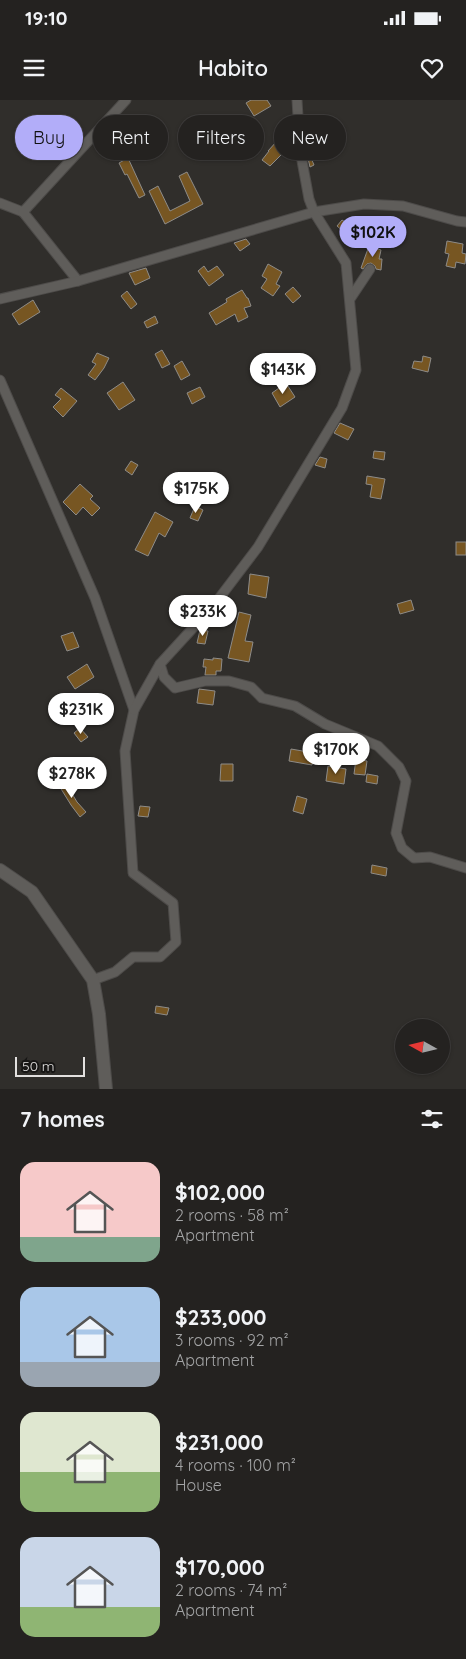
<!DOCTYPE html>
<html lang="en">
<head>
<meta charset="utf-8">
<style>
  :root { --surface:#242220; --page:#302f2d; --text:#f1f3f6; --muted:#a3a4a5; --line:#413f3e; --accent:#b2adf9 }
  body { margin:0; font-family:Quicksand,sans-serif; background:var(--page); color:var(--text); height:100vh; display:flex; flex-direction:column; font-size:19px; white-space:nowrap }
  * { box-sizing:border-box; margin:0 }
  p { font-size:16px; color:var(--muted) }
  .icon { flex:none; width:28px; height:28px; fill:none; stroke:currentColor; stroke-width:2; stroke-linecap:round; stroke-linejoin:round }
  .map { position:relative; height:989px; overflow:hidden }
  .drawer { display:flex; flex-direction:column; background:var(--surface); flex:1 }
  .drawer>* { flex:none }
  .top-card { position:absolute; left:15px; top:15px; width:436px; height:45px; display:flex; gap:10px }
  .needle { width:32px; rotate:278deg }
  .controls { position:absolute; left:395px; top:919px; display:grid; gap:10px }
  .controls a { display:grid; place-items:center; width:55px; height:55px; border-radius:50%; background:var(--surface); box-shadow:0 1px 4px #0004,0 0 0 1px var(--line); font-size:25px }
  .scale { position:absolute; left:15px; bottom:12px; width:70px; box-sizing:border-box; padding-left:5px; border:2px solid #e2e0df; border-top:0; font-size:14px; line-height:18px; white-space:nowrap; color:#e2e0df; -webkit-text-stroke:4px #171615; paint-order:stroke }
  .price { position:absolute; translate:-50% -42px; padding:0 11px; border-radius:18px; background:#fff; color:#222; font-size:16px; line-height:32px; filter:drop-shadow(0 1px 2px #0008) }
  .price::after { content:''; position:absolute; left:50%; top:30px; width:15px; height:11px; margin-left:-8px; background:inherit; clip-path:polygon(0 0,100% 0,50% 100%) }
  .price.current { background:var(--accent); color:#111 }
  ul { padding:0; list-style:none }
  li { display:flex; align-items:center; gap:15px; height:125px; padding:0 20px }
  li span { display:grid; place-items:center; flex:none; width:140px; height:100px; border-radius:15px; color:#555 }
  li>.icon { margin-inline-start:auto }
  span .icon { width:60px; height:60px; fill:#fffc; stroke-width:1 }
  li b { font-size:21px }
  h2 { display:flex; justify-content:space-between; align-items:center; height:60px; padding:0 20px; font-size:21px }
  .tag { padding:0 18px; border-radius:22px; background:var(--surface); box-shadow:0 1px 4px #0004,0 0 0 1px var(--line); font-size:18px; line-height:45px }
  .tag.current { background:var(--accent); color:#111 }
  .status { display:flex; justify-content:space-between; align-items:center; height:35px; padding:0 25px; background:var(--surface); direction:ltr }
  .status svg { height:14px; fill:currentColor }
  header { display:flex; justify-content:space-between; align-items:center; height:65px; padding:0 20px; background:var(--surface); font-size:22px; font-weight:600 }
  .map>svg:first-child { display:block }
  .building { fill:#775622; stroke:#8e8c89 }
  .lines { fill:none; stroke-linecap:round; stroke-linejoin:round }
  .street-casing { stroke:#4d4b49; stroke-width:11 }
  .secondary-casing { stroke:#4d4b49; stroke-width:14 }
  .street { stroke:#5f5d5a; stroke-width:9 }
  .secondary { stroke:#5f5d5a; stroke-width:12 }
</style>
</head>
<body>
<div class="status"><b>19:10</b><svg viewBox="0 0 49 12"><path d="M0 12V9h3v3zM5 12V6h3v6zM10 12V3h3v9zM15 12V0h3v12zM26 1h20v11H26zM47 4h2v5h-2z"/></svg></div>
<header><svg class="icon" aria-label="menu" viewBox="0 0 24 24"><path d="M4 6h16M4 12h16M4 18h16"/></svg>Habito<svg class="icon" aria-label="heart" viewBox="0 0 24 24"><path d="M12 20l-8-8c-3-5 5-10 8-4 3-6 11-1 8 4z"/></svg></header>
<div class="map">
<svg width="466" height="989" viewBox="0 0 466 989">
  <rect width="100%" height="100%" fill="#302e2b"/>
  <!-- building -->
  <g class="building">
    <path d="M 251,0 L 267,0 L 271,6 L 254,16 L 246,3 Z"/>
    <path d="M 277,41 L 286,50 L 270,66 L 262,60 L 269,51 L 268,51 Z"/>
    <path d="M 309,53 L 314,65 L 310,67 L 307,54 Z"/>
    <path d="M 128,58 L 145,95 L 139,98 L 127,74 L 125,75 L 119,63 Z"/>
    <path d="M 187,72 L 203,104 L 165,124 L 149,91 L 158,86 L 170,111 L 190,101 L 179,76 Z"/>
    <path d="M 342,120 L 348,124 L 343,131 L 337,126 Z"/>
    <path d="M 246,139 L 250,144 L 240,151 L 234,143 Z"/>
    <path d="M 447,141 L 463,144 L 462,153 L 466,154 L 465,164 L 456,162 L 455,168 L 446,166 L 449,154 L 445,153 Z"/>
    <path d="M 369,146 L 381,150 L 379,159 L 382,159 L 381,170 L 376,169 L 375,166 L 371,163 L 367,164 L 363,169 L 361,168 Z"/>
    <path d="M 268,164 L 282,172 L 276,184 L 280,186 L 273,196 L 261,188 L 267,179 L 262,176 Z"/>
    <path d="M 204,166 L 208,172 L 217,166 L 224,175 L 209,186 L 198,171 Z"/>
    <path d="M 146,168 L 150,178 L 135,185 L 129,173 Z"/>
    <path d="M 293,187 L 301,196 L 293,203 L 285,194 Z"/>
    <path d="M 242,190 L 247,198 L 248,198 L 251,206 L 244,208 L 248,217 L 238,222 L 235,214 L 216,225 L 209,213 L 227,202 L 226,199 Z"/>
    <path d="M 127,191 L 137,204 L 131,209 L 121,196 Z"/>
    <path d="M 33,200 L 40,212 L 19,225 L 12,214 Z"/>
    <path d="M 155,216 L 158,223 L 147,228 L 144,222 Z"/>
    <path d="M 162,250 L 170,264 L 162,268 L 155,254 Z"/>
    <path d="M 97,253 L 109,258 L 104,268 L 95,280 L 88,275 L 96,264 L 92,262 Z"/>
    <path d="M 423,256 L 431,258 L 428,272 L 412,268 L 414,261 L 422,262 Z"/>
    <path d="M 182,261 L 190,275 L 181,280 L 174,266 Z"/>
    <path d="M 303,269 L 310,280 L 304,284 L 297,273 Z"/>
    <path d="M 123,282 L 135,300 L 119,310 L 107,293 Z"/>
    <path d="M 286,283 L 295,297 L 280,307 L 272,293 Z"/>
    <path d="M 200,287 L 205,297 L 192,304 L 187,293 Z"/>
    <path d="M 61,288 L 77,301 L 63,317 L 53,307 L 61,299 L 55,295 Z"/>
    <path d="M 340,323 L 354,329 L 348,340 L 334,333 Z"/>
    <path d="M 374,351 L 385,352 L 384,360 L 373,358 Z"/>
    <path d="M 320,357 L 327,359 L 325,368 L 315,365 Z"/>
    <path d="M 131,361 L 138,365 L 132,375 L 125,370 Z"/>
    <path d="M 367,376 L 385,379 L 381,399 L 370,397 L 372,385 L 366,384 Z"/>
    <path d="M 80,384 L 93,396 L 90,399 L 100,408 L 92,416 L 83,407 L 76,415 L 63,402 Z"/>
    <path d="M 195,406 L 203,410 L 198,421 L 190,418 Z"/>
    <path d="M 155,412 L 173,422 L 165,437 L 159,433 L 148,456 L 135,450 Z"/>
    <rect x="456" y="442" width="10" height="13"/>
    <path d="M 250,474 L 269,477 L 266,498 L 248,494 Z"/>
    <path d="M 411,500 L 414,510 L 400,514 L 397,504 Z"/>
    <path d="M 239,512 L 251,515 L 245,541 L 253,542 L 249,562 L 228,558 Z"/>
    <path d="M 200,530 L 208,531 L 205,544 L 197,543 Z"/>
    <path d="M 73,532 L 79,547 L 67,551 L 61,536 Z"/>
    <path d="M 213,558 L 222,559 L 221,571 L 216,571 L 216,575 L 205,575 L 206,567 L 203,567 L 204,559 L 213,560 Z"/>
    <path d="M 87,564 L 94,577 L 75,589 L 67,577 Z"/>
    <path d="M 199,589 L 215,591 L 213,605 L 197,603 Z"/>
    <path d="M 80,628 L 88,637 L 81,642 L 74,633 Z"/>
    <path d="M 291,649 L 314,653 L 312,665 L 289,661 Z"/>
    <path d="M 356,659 L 367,661 L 365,675 L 354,674 Z"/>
    <path d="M 221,664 L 233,664 L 233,681 L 220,681 Z"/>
    <path d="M 328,666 L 346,669 L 344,684 L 326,681 Z"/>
    <path d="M 367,674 L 378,676 L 377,684 L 366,682 Z"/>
    <path d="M 64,680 L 77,702 L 86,712 L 80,717 L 71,705 L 58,684 Z"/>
    <path d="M 297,696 L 307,699 L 303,714 L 293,711 Z"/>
    <path d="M 140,706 L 150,707 L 148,717 L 138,716 Z"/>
    <path d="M 372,765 L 387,768 L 386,776 L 371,773 Z"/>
    <path d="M 156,906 L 169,908 L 167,915 L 155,913 Z"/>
  </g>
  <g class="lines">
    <!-- street casing -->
    <g class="street-casing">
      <g id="street">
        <path d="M 0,103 L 23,112"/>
        <path d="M 78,181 L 23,112 L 126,0"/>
        <path d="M 0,199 L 78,181 L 314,112 L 364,104 L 403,106 L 457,121 L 466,122"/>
        <path d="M 350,199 L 370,169"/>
        <path d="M 0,280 L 95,498 L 134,610 L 125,651 L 133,773 L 173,803 L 176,842 L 160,857 L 133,857 L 115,872 L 93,880"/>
        <path d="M 160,564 L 164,577 L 175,588 L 205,581 L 229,581 L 251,587 L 262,598 L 295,606 L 325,624 L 378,646 L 399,667 L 406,681 L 396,733 L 402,748 L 414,758 L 430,757 L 466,768"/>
        <path d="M 134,610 L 160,564 L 214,505 L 258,447 L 342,308 L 356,270 L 346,163 L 314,112 L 309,99 L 300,50 L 297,0"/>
      </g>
    </g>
    <!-- secondary casing -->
    <g class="secondary-casing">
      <path id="secondary" d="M 0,770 L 32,792 L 93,880 L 99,914 L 106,989"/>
    </g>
    <!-- street -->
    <use href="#street" class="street"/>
    <!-- secondary -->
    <use href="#secondary" class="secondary"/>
  </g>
</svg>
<div class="controls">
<a><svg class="needle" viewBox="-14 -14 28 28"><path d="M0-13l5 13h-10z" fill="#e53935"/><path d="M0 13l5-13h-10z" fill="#a3a4a5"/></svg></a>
</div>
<div class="scale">50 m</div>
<b class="price current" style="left:373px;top:158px">$102K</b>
<b class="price" style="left:283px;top:295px">$143K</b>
<b class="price" style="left:196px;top:414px">$175K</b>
<b class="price" style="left:203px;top:537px">$233K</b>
<b class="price" style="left:81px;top:635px">$231K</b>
<b class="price" style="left:336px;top:675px">$170K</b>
<b class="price" style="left:72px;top:699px">$278K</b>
<div class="top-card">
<a class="tag current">Buy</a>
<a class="tag">Rent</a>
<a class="tag">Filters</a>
<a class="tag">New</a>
</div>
</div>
<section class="drawer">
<h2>7 homes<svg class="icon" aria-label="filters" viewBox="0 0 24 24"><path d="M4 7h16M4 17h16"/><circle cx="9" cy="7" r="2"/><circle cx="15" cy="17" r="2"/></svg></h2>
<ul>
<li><span style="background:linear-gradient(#f6c9c9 75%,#7fa58c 0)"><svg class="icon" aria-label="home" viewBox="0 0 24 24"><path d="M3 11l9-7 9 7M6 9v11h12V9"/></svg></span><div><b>$102,000</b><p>2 rooms · 58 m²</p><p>Apartment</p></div></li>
<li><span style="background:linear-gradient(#a9c7e8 75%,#9aa5b1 0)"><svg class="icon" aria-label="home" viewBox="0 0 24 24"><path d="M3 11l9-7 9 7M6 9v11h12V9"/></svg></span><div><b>$233,000</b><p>3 rooms · 92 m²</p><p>Apartment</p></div></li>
<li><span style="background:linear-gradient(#dfe7d0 60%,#8fb573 0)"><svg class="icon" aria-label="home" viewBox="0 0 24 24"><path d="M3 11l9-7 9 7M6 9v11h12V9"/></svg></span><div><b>$231,000</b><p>4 rooms · 100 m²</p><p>House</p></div></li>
<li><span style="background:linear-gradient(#c9d6e8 70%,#8fb573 0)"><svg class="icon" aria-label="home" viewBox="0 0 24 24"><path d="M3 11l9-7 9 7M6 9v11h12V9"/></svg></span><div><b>$170,000</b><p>2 rooms · 74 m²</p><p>Apartment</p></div></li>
</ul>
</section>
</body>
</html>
